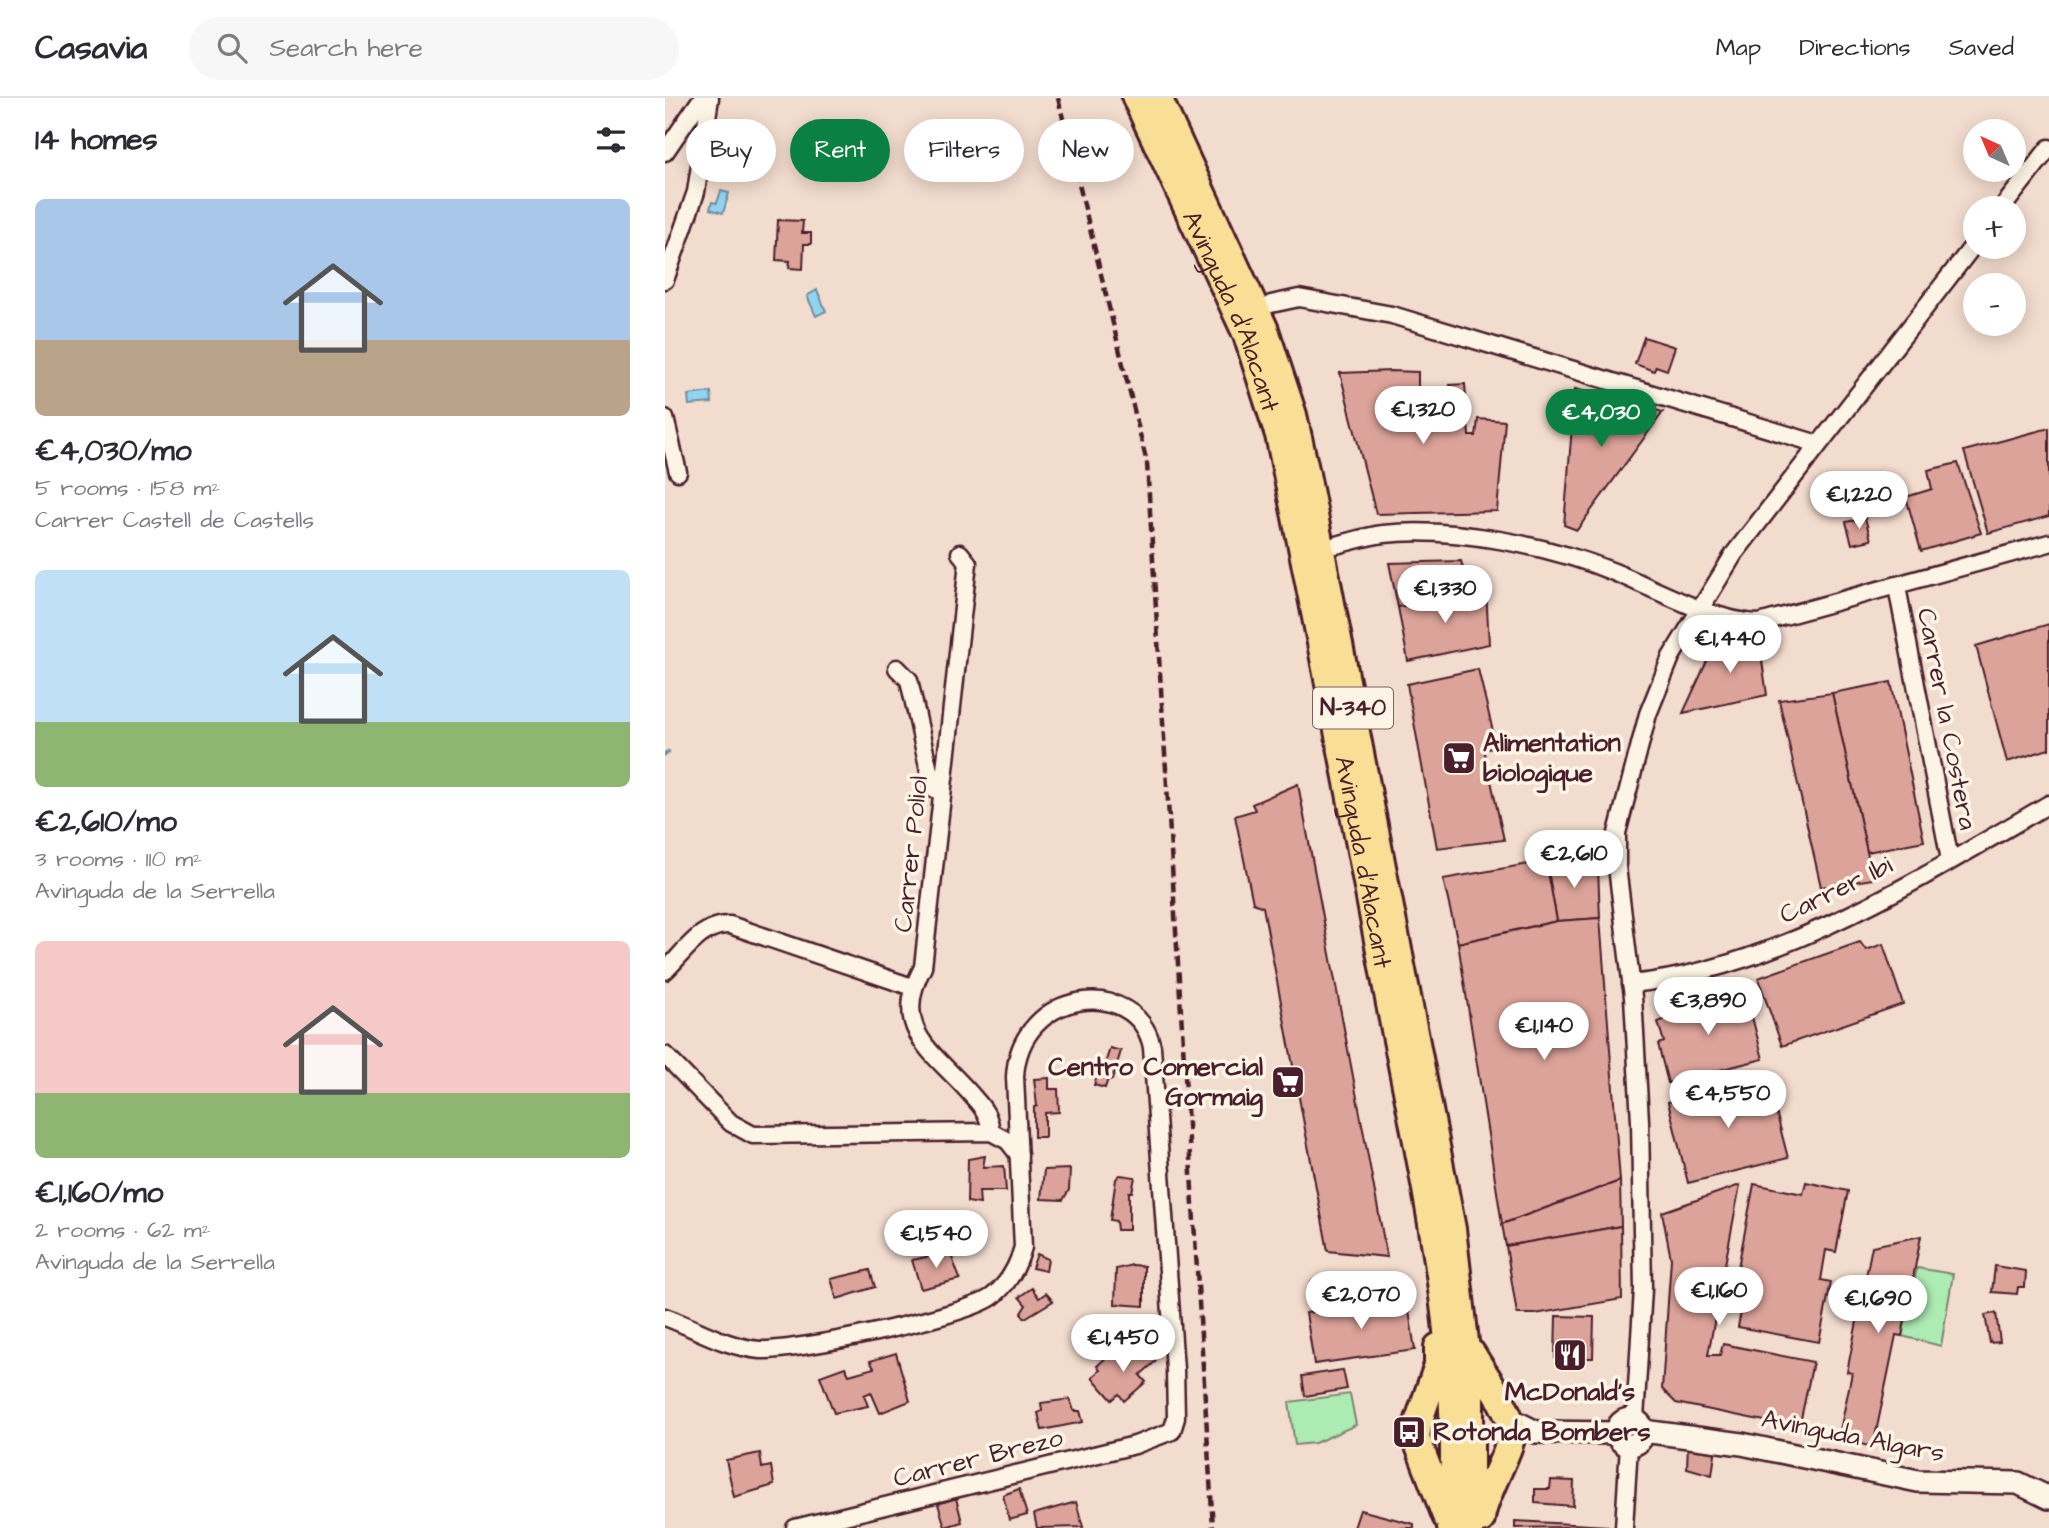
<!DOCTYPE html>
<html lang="en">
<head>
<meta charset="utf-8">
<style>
  :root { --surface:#fff; --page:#f7f7f7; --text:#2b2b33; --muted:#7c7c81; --line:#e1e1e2; --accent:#0b8043 }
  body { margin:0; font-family:"Architects Daughter",sans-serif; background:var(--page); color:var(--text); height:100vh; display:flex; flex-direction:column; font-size:26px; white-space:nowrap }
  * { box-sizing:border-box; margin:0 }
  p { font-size:23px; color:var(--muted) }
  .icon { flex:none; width:38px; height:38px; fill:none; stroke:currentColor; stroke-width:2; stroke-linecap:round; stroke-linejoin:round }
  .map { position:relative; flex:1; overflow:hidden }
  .drawer { display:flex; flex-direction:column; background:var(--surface); width:665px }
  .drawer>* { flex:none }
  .banner { position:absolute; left:21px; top:21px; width:665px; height:63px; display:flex; gap:14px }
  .needle { width:46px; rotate:316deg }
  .controls { position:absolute; left:1298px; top:21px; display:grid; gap:14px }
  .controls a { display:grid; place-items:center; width:63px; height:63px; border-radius:50%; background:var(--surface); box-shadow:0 4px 18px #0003; font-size:35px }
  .price { position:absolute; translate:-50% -60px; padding:0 16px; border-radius:24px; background:#fff; color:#222; font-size:23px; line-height:46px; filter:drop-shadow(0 2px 4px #0008) }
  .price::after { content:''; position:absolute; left:50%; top:42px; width:21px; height:16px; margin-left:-10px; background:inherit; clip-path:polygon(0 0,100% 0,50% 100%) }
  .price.active { background:var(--accent); color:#fff }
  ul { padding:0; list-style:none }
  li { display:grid; align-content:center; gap:14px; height:371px; padding:0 35px }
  li span { display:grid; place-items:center; height:217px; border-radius:10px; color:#555 }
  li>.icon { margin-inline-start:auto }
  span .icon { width:126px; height:126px; fill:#fffc; stroke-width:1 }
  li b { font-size:30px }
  h2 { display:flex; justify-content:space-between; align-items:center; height:84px; padding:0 35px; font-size:30px }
  .pill { padding:0 24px; border-radius:32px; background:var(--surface); box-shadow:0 4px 18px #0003; font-size:24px; line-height:63px }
  .pill.active { background:var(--accent); color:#fff }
  header { display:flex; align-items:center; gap:42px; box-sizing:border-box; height:98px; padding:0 35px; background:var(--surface); border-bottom:2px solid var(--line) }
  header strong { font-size:33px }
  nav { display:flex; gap:38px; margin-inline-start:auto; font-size:24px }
  .search { width:490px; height:63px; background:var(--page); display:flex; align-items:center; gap:18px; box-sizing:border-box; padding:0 24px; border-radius:38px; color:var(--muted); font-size:26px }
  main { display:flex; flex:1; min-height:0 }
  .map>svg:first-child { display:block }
  .green { fill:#acebb2; stroke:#7b856e; stroke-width:2 }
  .water { fill:#8fd5f0; stroke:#738ca1; stroke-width:2 }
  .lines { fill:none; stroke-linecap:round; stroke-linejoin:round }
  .stream { stroke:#738ca1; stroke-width:4.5 }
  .building { fill:#dca39a; stroke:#4a1f2b; stroke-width:2 }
  .minor-casing { stroke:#4a1f2b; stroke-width:21 }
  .tertiary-casing { stroke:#4a1f2b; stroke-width:26 }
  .primary-casing { stroke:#4a1f2b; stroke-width:32 }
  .minor { stroke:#fcf5e5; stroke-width:16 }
  .tertiary { stroke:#fcf5e5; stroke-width:21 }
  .primary { stroke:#f9df96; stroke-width:26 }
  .rail { stroke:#4a1f2b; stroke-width:4.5; stroke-dasharray:10 5; stroke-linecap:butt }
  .labels { text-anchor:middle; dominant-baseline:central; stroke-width:7; stroke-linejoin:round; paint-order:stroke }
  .shield { fill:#fcf5e5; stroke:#7f5f63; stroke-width:2 }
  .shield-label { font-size:24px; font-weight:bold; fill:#4a1f2b }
  .street-label { font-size:26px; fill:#4a1f2b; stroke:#fcf5e5 }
  .poi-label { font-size:26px; font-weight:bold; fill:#4a1f2b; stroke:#fcf5e5; text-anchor:start }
</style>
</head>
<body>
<header>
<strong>Casavia</strong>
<div class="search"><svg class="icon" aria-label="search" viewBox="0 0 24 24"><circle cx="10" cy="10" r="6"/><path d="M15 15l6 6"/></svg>Search here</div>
<nav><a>Map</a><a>Directions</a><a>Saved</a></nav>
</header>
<main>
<section class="drawer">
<h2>14 homes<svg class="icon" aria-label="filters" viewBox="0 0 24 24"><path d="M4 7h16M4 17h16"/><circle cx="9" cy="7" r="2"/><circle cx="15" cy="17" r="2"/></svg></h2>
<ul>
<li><span style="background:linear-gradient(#a9c7e8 65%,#b9a48a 0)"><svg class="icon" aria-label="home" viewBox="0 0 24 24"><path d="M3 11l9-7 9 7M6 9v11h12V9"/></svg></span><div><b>€4,030/mo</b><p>5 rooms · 158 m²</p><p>Carrer Castell de Castells</p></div></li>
<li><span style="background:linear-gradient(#bfe0f5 70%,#8fb573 0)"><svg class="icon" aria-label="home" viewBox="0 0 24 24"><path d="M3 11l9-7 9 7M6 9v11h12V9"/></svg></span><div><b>€2,610/mo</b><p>3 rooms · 110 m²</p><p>Avinguda de la Serrella</p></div></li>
<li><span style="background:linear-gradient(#f6c9c9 70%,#8fb573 0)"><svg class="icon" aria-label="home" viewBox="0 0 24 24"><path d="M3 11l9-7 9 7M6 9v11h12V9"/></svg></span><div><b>€1,160/mo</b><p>2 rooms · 62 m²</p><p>Avinguda de la Serrella</p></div></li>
</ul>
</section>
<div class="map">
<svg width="1384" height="1430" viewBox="0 0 1384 1430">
  <rect width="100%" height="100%" fill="#f2dcce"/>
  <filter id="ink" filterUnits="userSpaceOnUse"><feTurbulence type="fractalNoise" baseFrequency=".0143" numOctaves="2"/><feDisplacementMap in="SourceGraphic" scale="14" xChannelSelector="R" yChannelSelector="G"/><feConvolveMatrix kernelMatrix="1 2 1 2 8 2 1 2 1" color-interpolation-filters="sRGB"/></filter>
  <g filter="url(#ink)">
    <!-- green -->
    <g class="green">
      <path d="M 1252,1170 L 1288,1176 L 1276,1248 L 1237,1238 Z"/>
      <path d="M 685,1296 L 691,1327 L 650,1345 L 630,1347 L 624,1304 Z"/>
    </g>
    <!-- water -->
    <g class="water">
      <path d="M 56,93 L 64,95 L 58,115 L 45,111 L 47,104 L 52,105 Z"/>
      <path d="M 152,192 L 161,213 L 151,218 L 142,198 Z"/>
      <path d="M 46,294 L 47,305 L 24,307 L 23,297 Z"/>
      <path d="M 656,1181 L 661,1206 L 650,1208 L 646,1183 Z"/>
    </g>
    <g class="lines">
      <!-- stream -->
      <path class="stream" d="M 0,656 L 3,654"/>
    </g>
    <!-- building -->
    <g class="building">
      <path d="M 58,29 L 83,35 L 73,76 L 55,72 Z"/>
      <path d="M 113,122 L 138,123 L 137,135 L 146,135 L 146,146 L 139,146 L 138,171 L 124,170 L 125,163 L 111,162 Z"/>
      <path d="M 979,239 L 1010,249 L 1002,272 L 991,268 L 989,273 L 970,266 Z"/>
      <path d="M 726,273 L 753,274 L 753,299 L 787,299 L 785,287 L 800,286 L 804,338 L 811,338 L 813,321 L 840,323 L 832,413 L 711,416 L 675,275 Z"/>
      <path d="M 910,291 L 998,314 L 912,432 L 899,427 Z"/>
      <path d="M 1384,330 L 1384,418 L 1323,435 L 1299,353 Z"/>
      <path d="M 1293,365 L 1316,435 L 1256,453 L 1241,399 L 1267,391 L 1263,372 Z"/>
      <path d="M 1200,420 L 1206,442 L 1187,446 L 1181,424 Z"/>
      <path d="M 796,463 L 805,496 L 733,509 L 724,465 Z"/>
      <path d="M 821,492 L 824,546 L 743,563 L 733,509 Z"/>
      <path d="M 1384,526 L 1384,651 L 1342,664 L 1311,548 Z"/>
      <path d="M 1059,540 L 1094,542 L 1102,597 L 1018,615 L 1050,546 Z"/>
      <path d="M 813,571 L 832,650 L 819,651 L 839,742 L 772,750 L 742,586 Z"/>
      <path d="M 1226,584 L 1259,743 L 1202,754 L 1167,595 Z"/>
      <path d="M 1167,595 L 1208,781 L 1156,789 L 1114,602 Z"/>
      <path d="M 633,686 L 722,1159 L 663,1153 L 598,809 L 588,805 L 570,718 L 590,712 L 587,706 Z"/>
      <path d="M 906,761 L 933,770 L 935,820 L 892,823 L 881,763 Z"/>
      <path d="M 881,763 L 892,823 L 793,845 L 778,781 Z"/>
      <path d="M 935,820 L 955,1083 L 837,1126 L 793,845 L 892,823 Z"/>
      <path d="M 1195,844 L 1201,852 L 1218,846 L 1238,906 L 1117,948 L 1093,880 Z"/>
      <path d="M 1080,892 L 1098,961 L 1003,985 L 993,946 L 999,944 L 993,924 L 1001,921 L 999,913 Z"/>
      <path d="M 445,950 L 456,953 L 447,982 L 443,981 L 440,990 L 429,987 L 435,967 L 439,969 Z"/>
      <path d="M 1102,979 L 1123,1060 L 1023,1085 L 1003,1004 Z"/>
      <path d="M 384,980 L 384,991 L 393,991 L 394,1014 L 380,1015 L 380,1039 L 369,1039 L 369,1009 L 372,1008 L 369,981 Z"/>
      <path d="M 320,1058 L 318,1069 L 339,1068 L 341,1093 L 314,1093 L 315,1106 L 302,1104 L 303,1061 Z"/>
      <path d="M 405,1071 L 404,1092 L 398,1102 L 376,1101 L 379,1072 Z"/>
      <path d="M 455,1077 L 470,1079 L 467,1094 L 464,1094 L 464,1132 L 452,1132 L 451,1123 L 445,1122 L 451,1081 Z"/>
      <path d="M 955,1083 L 956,1128 L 841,1148 L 837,1126 Z"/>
      <path d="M 1141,1084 L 1183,1093 L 1171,1154 L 1161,1152 L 1156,1182 L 1166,1184 L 1154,1244 L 1073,1229 L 1077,1208 L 1066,1206 L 1089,1086 L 1138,1096 Z"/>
      <path d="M 1075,1087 L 1043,1257 L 1055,1257 L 1058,1246 L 1148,1264 L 1134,1330 L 1011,1305 L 997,1291 L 1006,1161 L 997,1114 Z"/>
      <path d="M 956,1128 L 957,1201 L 870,1216 L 852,1216 L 841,1148 Z"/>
      <path d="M 1256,1138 L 1237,1238 L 1231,1237 L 1208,1349 L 1179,1342 L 1175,1333 L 1187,1275 L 1182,1274 L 1207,1148 Z"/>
      <path d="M 285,1154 L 295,1181 L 256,1191 L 247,1162 Z"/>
      <path d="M 372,1156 L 383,1161 L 381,1173 L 367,1170 Z"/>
      <path d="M 467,1167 L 479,1168 L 479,1208 L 450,1206 L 451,1171 Z"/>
      <path d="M 1330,1168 L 1361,1173 L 1360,1189 L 1353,1189 L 1352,1196 L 1327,1194 Z"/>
      <path d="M 205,1172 L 210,1189 L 172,1201 L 166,1181 Z"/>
      <path d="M 367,1190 L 374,1200 L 381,1195 L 388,1203 L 360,1220 L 356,1215 L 361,1207 L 354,1199 Z"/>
      <path d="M 742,1200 L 750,1252 L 649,1266 L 641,1215 Z"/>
      <path d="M 1331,1215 L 1335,1244 L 1325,1245 L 1320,1217 Z"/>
      <path d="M 891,1218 L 929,1219 L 928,1260 L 890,1260 Z"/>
      <path d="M 480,1251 L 491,1263 L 475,1277 L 481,1284 L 459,1303 L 454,1296 L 447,1302 L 427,1279 L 435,1272 L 432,1268 L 447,1254 L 452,1259 L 461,1252 L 468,1261 Z"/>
      <path d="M 231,1255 L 245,1303 L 215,1315 L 206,1294 L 199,1297 L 203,1308 L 169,1315 L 155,1278 L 180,1269 L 184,1277 L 209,1270 L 205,1263 Z"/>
      <path d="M 678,1272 L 682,1291 L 640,1298 L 637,1278 Z"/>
      <path d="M 405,1301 L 409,1313 L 415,1313 L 418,1324 L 377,1332 L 373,1315 L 377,1313 L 376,1305 Z"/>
      <path d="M 1023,1346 L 1051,1349 L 1047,1377 L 1022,1370 Z"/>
      <path d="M 95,1355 L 97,1370 L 106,1368 L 109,1387 L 69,1399 L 61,1362 Z"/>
      <path d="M 886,1382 L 909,1383 L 908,1408 L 870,1405 L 870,1391 L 885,1391 Z"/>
      <path d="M 354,1391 L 362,1417 L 344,1422 L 338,1397 Z"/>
      <path d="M 291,1400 L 297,1424 L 280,1429 L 273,1406 Z"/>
      <path d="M 411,1404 L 418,1429 L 372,1430 L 369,1416 Z"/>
      <path d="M 695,1412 L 749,1426 L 749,1430 L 689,1430 Z"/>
      <path d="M 850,1423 L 944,1428 L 850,1430 Z"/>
    </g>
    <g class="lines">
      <!-- minor casing -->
      <g class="minor-casing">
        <g id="minor">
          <path d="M 0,54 L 37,0"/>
          <path d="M 1337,110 L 1384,50"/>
          <path d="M 0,182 L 31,94 L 45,0"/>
          <path d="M 606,206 L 634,200 L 727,217 L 1153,346"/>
          <path d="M 0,320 L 13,374"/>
          <path d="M 671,447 C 687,443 703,438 718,436 C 787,428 886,448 949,474 C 991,491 1049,524 1094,525 L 1384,445"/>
          <path d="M 295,455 L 303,465 L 258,869 C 223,934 272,955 310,1001 C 319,1011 325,1020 326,1034"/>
          <path d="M 1232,489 L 1285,762"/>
          <path d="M 232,570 L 244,582 L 268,691 L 277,692"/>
          <path d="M 0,873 C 19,855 37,825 65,827 L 247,889"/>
          <path d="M 966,886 C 1113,871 1258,779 1384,706"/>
          <path d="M 0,957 L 66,1025 L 88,1037 L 326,1034 L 343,1043 L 354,1057"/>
          <path d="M 0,1219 C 33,1231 60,1249 95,1252 C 131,1254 302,1218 328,1198 C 344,1185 353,1168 358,1149 L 350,979 C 354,890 472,877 487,949 L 510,1271 L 511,1320 L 507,1333 L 470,1347 L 130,1430"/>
          <path d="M 970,1321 L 978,1191 L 975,1023 L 968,899 L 952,769 L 952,735 L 983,616 L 1006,559 L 1069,456 L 1311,144"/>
          <path d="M 959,1430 L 964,1347"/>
        </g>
      </g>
      <!-- tertiary casing -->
      <g class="tertiary-casing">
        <g id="tertiary">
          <path d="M 843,1320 L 871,1334 L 952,1335"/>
          <circle cx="965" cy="1334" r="13"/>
          <path d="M 978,1333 L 1077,1346 L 1253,1383 L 1353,1385 L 1384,1400"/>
        </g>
      </g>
      <!-- primary casing -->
      <g class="primary-casing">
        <g id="primary">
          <path id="s1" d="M 471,0 L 582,237 L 614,337 C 654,526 689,716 725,906 C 758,1078 801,1254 786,1430"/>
          <path d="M 493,0 L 600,232 L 628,317 L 641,376 L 787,1131 L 805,1287 L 805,1430"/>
          <path d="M 773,1249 L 773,1267 L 753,1325 L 751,1340 L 781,1418"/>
          <path d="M 807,1256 C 820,1279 840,1303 847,1329 C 851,1345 818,1396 816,1421"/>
        </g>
      </g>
      <!-- minor -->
      <use href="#minor" class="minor"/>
      <!-- tertiary -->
      <use href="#tertiary" class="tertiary"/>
      <!-- primary -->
      <use href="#primary" class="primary"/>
      <!-- rail -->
      <path class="rail" d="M 393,0 L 482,365 L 548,1430"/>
    </g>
  </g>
  <!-- icons -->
  <defs>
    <g id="supermarket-square" transform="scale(1.75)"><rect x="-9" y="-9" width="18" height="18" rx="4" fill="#4a1f2b" stroke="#fcf5e5"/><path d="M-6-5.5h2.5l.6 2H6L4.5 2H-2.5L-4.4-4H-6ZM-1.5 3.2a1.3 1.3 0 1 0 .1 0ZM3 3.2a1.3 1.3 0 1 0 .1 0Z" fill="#fff"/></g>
    <g id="restaurant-square" transform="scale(1.75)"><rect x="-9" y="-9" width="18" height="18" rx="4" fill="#4a1f2b" stroke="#fcf5e5"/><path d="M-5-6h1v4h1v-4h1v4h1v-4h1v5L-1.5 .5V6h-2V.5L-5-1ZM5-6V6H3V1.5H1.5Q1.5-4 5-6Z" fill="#fff"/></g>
    <g id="bus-square" transform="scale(1.75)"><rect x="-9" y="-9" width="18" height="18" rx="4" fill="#4a1f2b" stroke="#fcf5e5"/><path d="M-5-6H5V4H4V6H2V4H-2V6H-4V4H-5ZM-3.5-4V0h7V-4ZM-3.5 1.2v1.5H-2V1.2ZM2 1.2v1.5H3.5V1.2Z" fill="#fff"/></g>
  </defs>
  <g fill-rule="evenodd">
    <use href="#supermarket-square" x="794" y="660"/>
    <use href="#supermarket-square" x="623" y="984"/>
    <use href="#restaurant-square" x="905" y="1257"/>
    <use href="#bus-square" x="744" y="1334"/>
  </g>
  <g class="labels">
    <!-- shield labels -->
    <rect class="shield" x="648" y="589.5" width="80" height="41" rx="5"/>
    <g class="shield-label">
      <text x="688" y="610">N-340</text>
    </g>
    <!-- street labels -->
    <g class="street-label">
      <text stroke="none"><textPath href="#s1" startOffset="234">Avinguda d'Alacant</textPath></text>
      <text transform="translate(1282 621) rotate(79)">Carrer la Costera</text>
      <text transform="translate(246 756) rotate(-84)">Carrer Poliol</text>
      <text stroke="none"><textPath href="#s1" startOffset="802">Avinguda d'Alacant</textPath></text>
      <text transform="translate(1171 792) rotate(-26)">Carrer Ibi</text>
      <text transform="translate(1188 1338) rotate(11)">Avinguda Algars</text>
      <text transform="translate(313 1360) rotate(-14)">Carrer Brezo</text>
    </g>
    <!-- poi labels -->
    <g class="poi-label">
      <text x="818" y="645">Alimentation<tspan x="818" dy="30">biologique</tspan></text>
      <text x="598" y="969" text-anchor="end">Centro Comercial<tspan x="598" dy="30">Gormaig</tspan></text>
      <text x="905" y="1294" text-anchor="middle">McDonald's</text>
      <text x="768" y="1334">Rotonda Bombers</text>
    </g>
  </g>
</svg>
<div class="controls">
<a><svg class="needle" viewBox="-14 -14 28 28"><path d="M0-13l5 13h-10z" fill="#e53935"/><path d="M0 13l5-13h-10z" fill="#7c7c81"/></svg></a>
<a>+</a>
<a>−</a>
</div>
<b class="price" style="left:758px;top:348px">€1,320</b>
<b class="price active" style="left:936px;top:351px">€4,030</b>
<b class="price" style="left:1194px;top:433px">€1,220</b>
<b class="price" style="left:780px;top:527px">€1,330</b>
<b class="price" style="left:1065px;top:577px">€1,440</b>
<b class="price" style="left:909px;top:792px">€2,610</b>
<b class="price" style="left:1043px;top:939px">€3,890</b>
<b class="price" style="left:879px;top:964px">€1,140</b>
<b class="price" style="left:1063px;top:1032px">€4,550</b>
<b class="price" style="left:271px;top:1172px">€1,540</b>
<b class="price" style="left:1054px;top:1229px">€1,160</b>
<b class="price" style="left:696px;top:1233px">€2,070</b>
<b class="price" style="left:1213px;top:1237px">€1,690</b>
<b class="price" style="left:458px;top:1276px">€1,450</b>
<div class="banner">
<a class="pill">Buy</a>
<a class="pill active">Rent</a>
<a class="pill">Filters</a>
<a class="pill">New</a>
</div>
</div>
</main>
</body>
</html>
